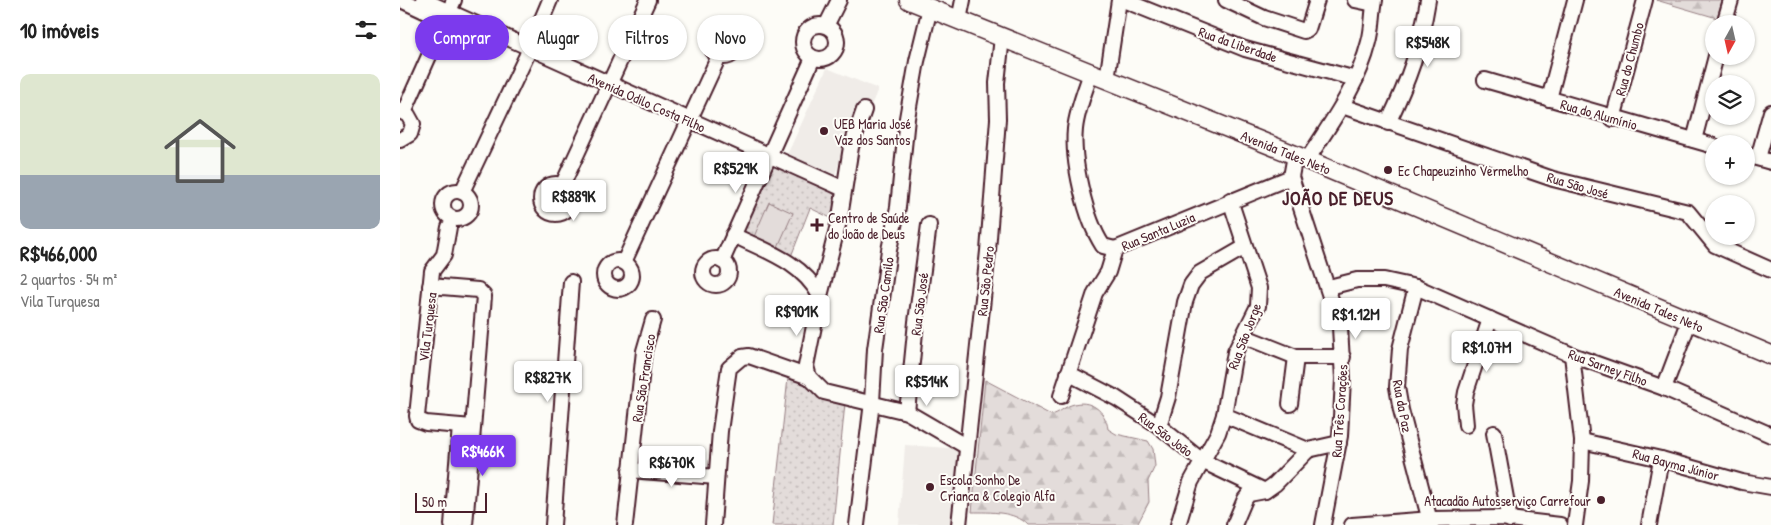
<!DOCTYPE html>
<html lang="pt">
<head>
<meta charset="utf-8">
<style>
  :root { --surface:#fff; --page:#f2f2f2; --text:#222; --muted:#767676; --line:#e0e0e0; --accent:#7c3aed }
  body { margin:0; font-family:"Patrick Hand",sans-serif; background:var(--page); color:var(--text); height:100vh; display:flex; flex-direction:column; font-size:19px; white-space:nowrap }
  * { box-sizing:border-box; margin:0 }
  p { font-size:16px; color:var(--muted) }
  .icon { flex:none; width:28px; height:28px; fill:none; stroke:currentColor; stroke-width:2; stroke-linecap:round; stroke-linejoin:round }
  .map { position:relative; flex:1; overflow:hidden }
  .drawer { display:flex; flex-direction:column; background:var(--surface); width:400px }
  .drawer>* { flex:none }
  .guide { position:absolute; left:15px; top:15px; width:475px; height:45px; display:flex; gap:10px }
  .needle { width:32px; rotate:188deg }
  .buttons { position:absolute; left:1305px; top:15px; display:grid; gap:10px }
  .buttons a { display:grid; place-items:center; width:50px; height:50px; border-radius:50%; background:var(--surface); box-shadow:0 1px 4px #0004; font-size:25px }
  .scale { position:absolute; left:15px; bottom:12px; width:72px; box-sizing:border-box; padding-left:5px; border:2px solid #4a1f2b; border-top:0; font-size:14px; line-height:18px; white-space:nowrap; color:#4a1f2b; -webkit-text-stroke:4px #fdfcf7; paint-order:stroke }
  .price { position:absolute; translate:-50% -42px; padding:0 11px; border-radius:5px; background:#fff; color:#222; font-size:16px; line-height:32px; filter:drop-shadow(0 1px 2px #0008) }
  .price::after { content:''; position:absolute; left:50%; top:30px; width:15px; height:11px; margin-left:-8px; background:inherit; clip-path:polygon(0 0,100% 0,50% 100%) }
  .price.active { background:var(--accent); color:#fff }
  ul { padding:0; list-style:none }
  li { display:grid; align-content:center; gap:10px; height:265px; padding:0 20px }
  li+li { border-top:1px solid var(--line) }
  li span { display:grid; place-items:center; height:155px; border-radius:10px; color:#555 }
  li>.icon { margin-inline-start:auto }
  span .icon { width:90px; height:90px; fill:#fffc; stroke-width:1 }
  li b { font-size:21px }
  h2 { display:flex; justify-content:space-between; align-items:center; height:60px; padding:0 20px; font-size:21px }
  .pill { padding:0 18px; border-radius:22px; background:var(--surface); box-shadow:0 1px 4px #0004; font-size:18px; line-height:45px }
  .pill.active { background:var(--accent); color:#fff }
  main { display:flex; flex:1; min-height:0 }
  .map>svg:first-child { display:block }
  .built { fill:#f0ece8 }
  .green { fill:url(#green-dots); stroke:#967e82 }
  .forest { fill:url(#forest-firs); stroke:#967e82 }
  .pitch { fill:#e3dcda; stroke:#967e82 }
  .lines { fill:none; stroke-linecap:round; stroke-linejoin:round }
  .minor-casing { stroke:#4a1f2b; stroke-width:18 }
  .major-casing { stroke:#4a1f2b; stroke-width:21 }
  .minor { stroke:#fdfcf7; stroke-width:14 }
  .major { stroke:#fdfcf7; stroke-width:18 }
  .poi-dot { fill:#4a1f2b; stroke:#fdfcf7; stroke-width:2 }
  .labels { text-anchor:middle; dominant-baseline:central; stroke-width:4; stroke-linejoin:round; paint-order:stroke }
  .street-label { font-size:14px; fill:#4a1f2b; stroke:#fdfcf7 }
  .poi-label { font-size:14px; fill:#4a1f2b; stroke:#fdfcf7; text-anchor:start }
  .district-label { font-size:19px; font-weight:bold; letter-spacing:1px; fill:#4a1f2b; stroke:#fdfcf7 }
</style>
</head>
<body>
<main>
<section class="drawer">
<h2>10 imóveis<svg class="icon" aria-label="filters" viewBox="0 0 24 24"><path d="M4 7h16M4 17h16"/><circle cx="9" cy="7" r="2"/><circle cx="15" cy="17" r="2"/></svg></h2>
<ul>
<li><span style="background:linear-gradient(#dfe7d0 65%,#9aa5b1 0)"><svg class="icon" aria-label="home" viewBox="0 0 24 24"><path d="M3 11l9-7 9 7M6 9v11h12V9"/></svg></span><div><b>R$466,000</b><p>2 quartos · 54 m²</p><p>Vila Turquesa</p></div></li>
</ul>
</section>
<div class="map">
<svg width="1371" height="525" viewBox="0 0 1371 525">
  <defs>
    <pattern id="green-dots" width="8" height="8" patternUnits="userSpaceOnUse" patternTransform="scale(1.25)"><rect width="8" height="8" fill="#e3dcda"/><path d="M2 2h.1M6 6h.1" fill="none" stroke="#c4bcbb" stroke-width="1.8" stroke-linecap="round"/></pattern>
    <pattern id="forest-firs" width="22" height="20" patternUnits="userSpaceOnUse" patternTransform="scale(1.25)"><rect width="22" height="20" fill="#e3dcda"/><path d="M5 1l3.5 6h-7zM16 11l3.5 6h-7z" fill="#c4bcbb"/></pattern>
  </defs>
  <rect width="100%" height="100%" fill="#fdfcf7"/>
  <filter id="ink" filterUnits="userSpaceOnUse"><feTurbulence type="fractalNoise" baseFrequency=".02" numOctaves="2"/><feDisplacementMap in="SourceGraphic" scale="10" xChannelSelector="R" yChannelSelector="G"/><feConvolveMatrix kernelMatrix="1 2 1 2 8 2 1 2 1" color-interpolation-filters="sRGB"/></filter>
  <g filter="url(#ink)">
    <!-- built -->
    <g class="built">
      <path d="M 427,68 L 478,89 L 470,108 L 461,105 L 435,174 L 387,155 Z"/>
      <path d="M 505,445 L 563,449 L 555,525 L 499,525 Z"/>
    </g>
    <!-- green -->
    <g class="green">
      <path d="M 371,165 C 387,171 432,183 437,200 C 438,205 434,213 433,219 L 410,208 L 390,259 L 348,241 L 342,232 Z"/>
      <path d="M 388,378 L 411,386 L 445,403 L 433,525 L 372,525 Z"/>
    </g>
    <!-- forest -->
    <g class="forest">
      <path d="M 1256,0 L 1322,0 L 1317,18 Z"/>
      <path d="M 585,380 L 651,415 C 660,413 664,407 671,405 C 690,398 706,411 708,429 L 716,434 L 748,441 L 753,449 L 755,466 L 748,481 L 749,502 L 737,525 L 628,525 C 615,511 590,512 572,512 Z"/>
    </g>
    <!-- pitch -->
    <path class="pitch" d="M 369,202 L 393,213 L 377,249 L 353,239 Z"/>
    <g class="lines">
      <!-- minor casing -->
      <g class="minor-casing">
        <g id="minor">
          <path d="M 1,0 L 33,15"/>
          <path d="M 23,0 L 444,189"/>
          <path d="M 723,0 L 845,49 L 956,79"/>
          <path d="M 826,0 L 864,18 L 904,31 L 908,29 L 917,0"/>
          <path d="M 955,0 L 974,4"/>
          <path d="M 559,20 L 563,0"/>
          <path d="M 1324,24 L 1331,0"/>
          <circle cx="420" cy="42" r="17"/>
          <path d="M 426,26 L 439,0"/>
          <circle cx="324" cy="44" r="13"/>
          <path d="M 691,73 C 685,91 677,110 675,129 C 672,160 685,219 703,246 L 715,249"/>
          <path d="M 707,79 L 719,0"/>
          <path d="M 1085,80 L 1314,146"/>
          <path d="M 1149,99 L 1175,0"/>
          <path d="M 942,106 L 1153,179 L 1288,212 L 1315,245 L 1371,270"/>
          <path d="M 464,110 L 451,147 L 440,217 L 420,296 L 406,366 L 409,377 L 424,392 L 507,412 L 567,447"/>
          <path d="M 0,111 L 8,115 L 13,124 L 10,134 L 0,140"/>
          <path d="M 4,112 L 54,0"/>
          <path d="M 1213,119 L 1245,0"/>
          <path d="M 988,123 C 1009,79 1020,49 1028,0"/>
          <path d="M 1294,140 L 1316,56"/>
          <path d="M 895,155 L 891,177 L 940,327 L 943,379 L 940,436 L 923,525"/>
          <path d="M 1346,155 L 1371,162"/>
          <path d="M 1358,158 L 1371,112"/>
          <path d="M 907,160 C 931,123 958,86 969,42 C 973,28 972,14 975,0"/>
          <circle cx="156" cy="199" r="15"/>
          <path d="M 162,186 L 248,0"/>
          <circle cx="57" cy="205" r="14"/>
          <path d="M 62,192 L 126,57 L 150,0"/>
          <path d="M 49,227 L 44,255 L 32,271 L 17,416 L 18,420 L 26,423 L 72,427"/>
          <path d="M 333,235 C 366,251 402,262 420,296"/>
          <path d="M 715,249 L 891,177"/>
          <circle cx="316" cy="272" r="13"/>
          <path d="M 322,261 L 413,58"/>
          <circle cx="218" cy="275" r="14"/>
          <path d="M 224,262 L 319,56"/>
          <path d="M 30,286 L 78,290 L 84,296 L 65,525"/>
          <path d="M 929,287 L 957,280 L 984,280 L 1016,287 L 1172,355 L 1264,388 L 1371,435"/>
          <path d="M 1016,287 L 1000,349 L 997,387 L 1001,410 L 1031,525"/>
          <path d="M 843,336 L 896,357 L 943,357"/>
          <path d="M 1172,355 L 1182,441 L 1181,481 L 1175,525"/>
          <path d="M 668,373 L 716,398 L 759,426 L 802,461 L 865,491"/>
          <path d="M 1264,388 L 1289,322"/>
          <path d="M 661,396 L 695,293 L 708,272 L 715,249"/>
          <path d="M 890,404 L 896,357"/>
          <path d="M 507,412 L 516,322 L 529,225"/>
          <path d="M 824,415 L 908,450 L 939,443"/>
          <path d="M 1066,425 L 1064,404 L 1066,392 L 1090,319"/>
          <path d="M 759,426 L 768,397 L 785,302 L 791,285 L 800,273 L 845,247"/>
          <path d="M 1094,433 L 1110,520"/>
          <path d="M 1182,441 L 1261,459 L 1342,482 L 1371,487"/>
          <path d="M 230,470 L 316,477"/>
          <path d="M 52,525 L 60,426"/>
          <path d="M 153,525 L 171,282"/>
          <path d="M 225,525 L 244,351 L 253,320"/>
          <path d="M 313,525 L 320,431 L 329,368 L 342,357 L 349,356 L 409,377"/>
          <path d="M 457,525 L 472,402 L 475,349 L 489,250 L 498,207 L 507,118 L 517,61 L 530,8"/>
          <path d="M 559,525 L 588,251 L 598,119 L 597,83 L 602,37"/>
          <path d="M 778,525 L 791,482 L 818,433 L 824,415 L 835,352 L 858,306 L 859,288 L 830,200"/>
          <path d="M 834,525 L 845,499 L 849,494 L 865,491 L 875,484 L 908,450"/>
          <path d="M 952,525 L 1032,519 L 1101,518 L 1160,525"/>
          <path d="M 1249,525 L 1261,459"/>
        </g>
      </g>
      <!-- major casing -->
      <g class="major-casing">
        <path id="major" d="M 509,0 L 895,155 L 1371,355"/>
      </g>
      <!-- minor -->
      <use href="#minor" class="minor"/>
      <!-- major -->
      <use href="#major" class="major"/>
    </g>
  </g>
  <!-- markers -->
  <g class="poi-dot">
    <circle cx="424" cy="131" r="5"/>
    <circle cx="988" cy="170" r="5"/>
    <path d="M414.5 217.5h5v5h5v5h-5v5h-5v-5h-5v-5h5z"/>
    <circle cx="530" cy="487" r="5"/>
    <circle cx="1201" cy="500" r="5"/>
  </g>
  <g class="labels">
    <!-- street labels -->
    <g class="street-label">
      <text transform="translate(838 44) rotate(19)">Rua da Liberdade</text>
      <text transform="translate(1229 59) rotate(-75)">Rua do Chumbo</text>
      <text transform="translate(247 102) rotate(24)">Avenida Odilo Costa Filho</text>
      <text transform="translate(1199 114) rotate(16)">Rua do Alumínio</text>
      <text transform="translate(886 152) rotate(22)">Avenida Tales Neto</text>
      <text transform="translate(1178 185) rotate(16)">Rua São José</text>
      <text transform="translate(758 231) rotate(-23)">Rua Santa Luzia</text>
      <text transform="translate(585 281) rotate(-84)">Rua São Pedro</text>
      <text transform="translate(483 295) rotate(-82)">Rua São Camilo</text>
      <text transform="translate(519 304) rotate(-83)">Rua São José</text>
      <text transform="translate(1259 309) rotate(23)">Avenida Tales Neto</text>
      <text transform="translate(27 327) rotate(-83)">Vila Turquesa</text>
      <text transform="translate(844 336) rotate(-69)">Rua São Jorge</text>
      <text transform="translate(1208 367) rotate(20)">Rua Sarney Filho</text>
      <text transform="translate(243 378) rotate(-81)">Rua São Francisco</text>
      <text transform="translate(1003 406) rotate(79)">Rua da Paz</text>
      <text transform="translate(939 411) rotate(-86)">Rua Três Corações</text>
      <text transform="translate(766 434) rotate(37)">Rua São João</text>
      <text transform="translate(1276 464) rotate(15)">Rua Bayma Júnior</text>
    </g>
    <!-- poi labels -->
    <g class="poi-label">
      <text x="434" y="123">UEB Maria José<tspan x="434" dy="16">Vaz dos Santos</tspan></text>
      <text x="998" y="170">Ec Chapeuzinho Vermelho</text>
      <text x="428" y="217">Centro de Saúde<tspan x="428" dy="16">do João de Deus</tspan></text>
      <text x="540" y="479">Escola Sonho De<tspan x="540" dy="16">Crianca &amp; Colegio Alfa</tspan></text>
      <text x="1191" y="500" text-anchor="end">Atacadão Autosserviço Carrefour</text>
    </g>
    <!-- district labels -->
    <g class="district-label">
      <text x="938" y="198">JOÃO DE DEUS</text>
    </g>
  </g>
</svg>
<div class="buttons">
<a><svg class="needle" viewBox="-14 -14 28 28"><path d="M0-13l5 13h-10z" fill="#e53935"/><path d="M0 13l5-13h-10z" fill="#767676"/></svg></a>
<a><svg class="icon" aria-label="layers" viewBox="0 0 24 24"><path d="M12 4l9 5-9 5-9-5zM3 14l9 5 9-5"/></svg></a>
<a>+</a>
<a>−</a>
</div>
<div class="scale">50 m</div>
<b class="price" style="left:1028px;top:68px">R$548K</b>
<b class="price" style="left:336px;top:194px">R$529K</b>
<b class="price" style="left:174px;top:222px">R$889K</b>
<b class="price" style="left:397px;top:337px">R$901K</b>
<b class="price" style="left:956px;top:340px">R$1.12M</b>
<b class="price" style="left:1087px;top:373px">R$1.07M</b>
<b class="price" style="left:148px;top:403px">R$827K</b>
<b class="price" style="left:527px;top:407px">R$514K</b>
<b class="price active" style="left:83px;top:477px">R$466K</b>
<b class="price" style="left:272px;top:488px">R$670K</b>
<div class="guide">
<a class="pill active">Comprar</a>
<a class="pill">Alugar</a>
<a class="pill">Filtros</a>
<a class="pill">Novo</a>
</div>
</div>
</main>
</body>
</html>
